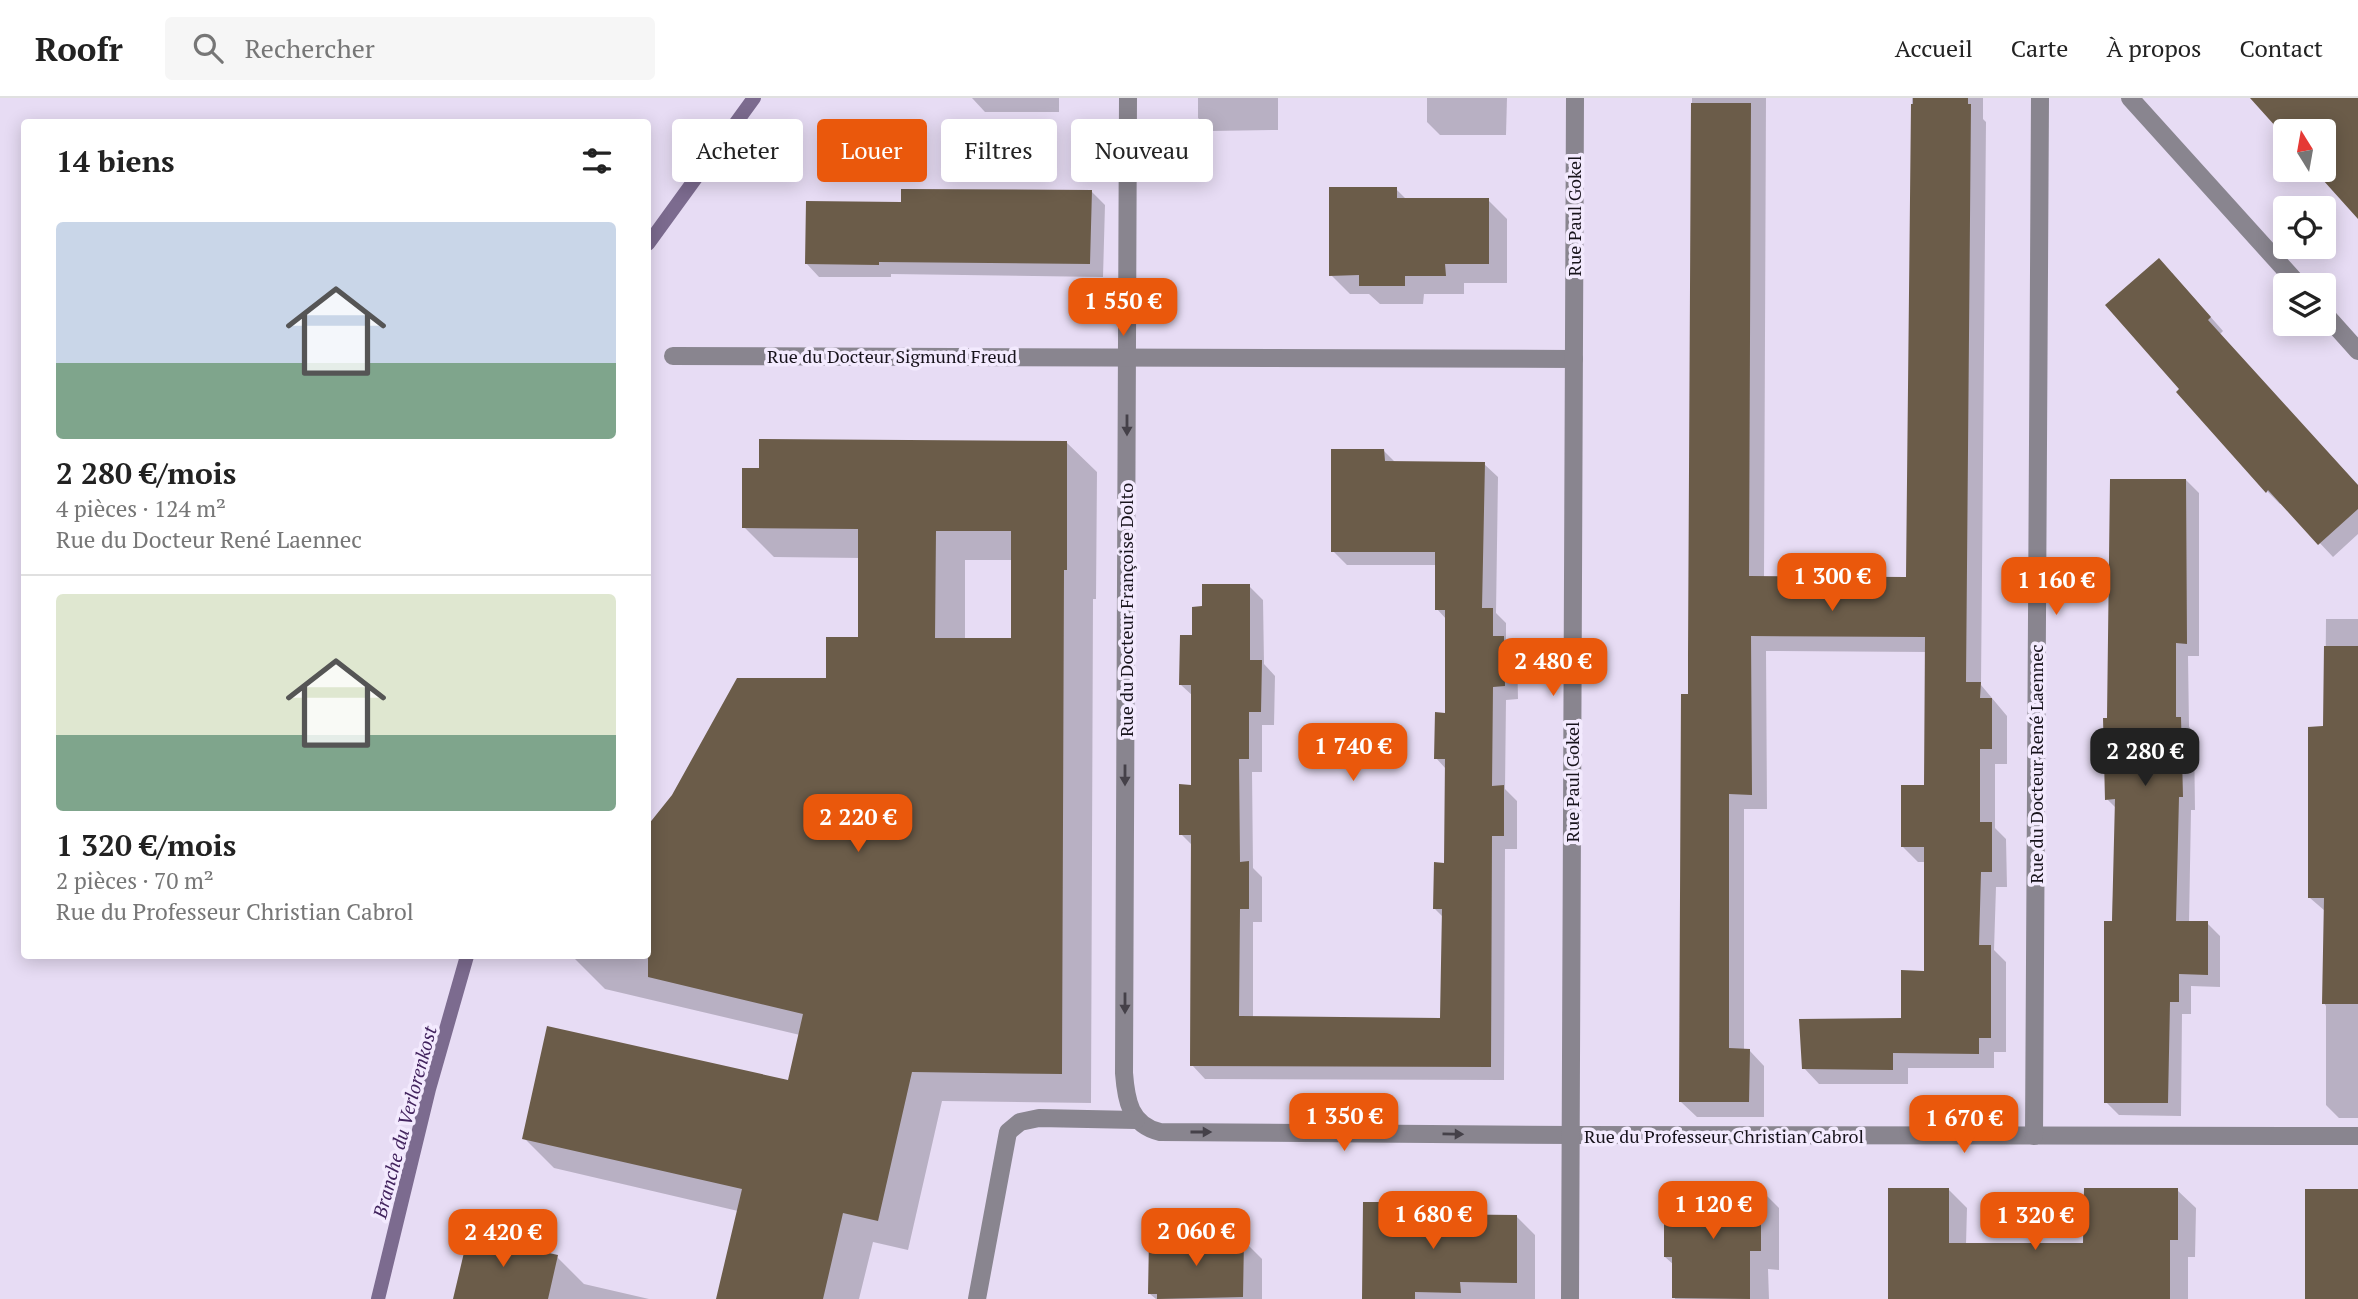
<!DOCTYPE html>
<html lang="fr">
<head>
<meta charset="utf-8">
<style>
  :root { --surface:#fff; --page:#f6f6f6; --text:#222; --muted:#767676; --line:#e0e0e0; --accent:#ea580c }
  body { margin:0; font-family:"PT Serif",serif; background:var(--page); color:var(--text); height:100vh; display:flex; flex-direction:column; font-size:26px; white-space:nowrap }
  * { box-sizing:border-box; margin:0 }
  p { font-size:23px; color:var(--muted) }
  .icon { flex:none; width:38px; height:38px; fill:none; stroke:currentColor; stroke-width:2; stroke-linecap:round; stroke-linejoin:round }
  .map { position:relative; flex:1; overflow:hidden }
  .side { position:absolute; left:21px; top:21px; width:630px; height:840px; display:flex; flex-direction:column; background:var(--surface); border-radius:7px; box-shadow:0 4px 18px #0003 }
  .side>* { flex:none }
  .guide { position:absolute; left:672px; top:21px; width:665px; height:63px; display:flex; gap:14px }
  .needle { width:46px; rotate:349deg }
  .fabs { position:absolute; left:2273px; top:21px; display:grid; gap:14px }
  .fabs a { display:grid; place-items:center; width:63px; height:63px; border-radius:7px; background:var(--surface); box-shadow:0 4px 18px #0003; font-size:35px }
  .price { position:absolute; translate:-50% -60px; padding:0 16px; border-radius:14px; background:var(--accent); color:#fff; font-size:23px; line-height:46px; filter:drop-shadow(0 2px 4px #0008) }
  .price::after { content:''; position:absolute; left:50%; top:42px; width:21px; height:16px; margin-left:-10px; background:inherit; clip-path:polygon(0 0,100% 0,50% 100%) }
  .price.on { background:#222; color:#fff }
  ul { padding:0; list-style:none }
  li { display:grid; align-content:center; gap:14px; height:371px; padding:0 35px }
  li+li { border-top:2px solid var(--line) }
  li span { display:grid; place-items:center; height:217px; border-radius:7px; color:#555 }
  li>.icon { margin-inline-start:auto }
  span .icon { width:126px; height:126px; fill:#fffc; stroke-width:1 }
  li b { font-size:30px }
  h2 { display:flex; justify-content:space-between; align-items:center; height:84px; padding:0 35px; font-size:30px }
  .pill { padding:0 24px; border-radius:7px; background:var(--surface); box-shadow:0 4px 18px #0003; font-size:24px; line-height:63px }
  .pill.on { background:var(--accent); color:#fff }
  header { display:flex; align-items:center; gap:42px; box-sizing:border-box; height:98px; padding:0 35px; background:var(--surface); border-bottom:2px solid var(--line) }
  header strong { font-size:33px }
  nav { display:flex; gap:38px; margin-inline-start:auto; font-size:24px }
  .search { width:490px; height:63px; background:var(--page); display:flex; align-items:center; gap:18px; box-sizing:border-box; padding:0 24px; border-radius:7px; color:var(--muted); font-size:26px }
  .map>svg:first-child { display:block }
  .shadow { fill:#0003; fill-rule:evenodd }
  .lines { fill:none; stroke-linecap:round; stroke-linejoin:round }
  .stream { stroke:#7c6b8f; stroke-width:14 }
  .building { fill:#6b5c49; fill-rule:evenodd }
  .minor { stroke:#89858f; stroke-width:18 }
  .oneway { fill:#454149 }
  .labels { text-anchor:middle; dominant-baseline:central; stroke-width:7; stroke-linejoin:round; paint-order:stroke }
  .street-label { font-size:18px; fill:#17131b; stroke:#f3eafe }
  .water-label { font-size:19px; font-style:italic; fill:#42235e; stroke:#f3eafe }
</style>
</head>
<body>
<header>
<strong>Roofr</strong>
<div class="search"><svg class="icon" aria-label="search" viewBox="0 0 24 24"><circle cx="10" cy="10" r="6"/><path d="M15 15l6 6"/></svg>Rechercher</div>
<nav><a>Accueil</a><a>Carte</a><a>À propos</a><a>Contact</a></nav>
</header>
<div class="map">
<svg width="2358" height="1201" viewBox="0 0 2358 1201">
  <rect width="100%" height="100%" fill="#e7dcf4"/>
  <!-- shadow -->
  <g class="shadow">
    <path d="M 972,0 L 1059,0 L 1059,14 L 985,14 Z"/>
    <path d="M 1198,0 L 1278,0 L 1278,32 L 1211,33 L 1198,20 Z"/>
    <path d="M 1427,0 L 1507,0 L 1506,37 L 1440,37 L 1427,24 Z"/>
    <path d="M 1692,0 L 1766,0 L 1764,480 L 1908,480 L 1912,0 L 1983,0 L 1983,21 L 1986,24 L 1981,587 L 2007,618 L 2007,666 L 1995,666 L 1995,730 L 2006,741 L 2007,789 L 1996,789 L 1994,852 L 2006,864 L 2006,954 L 1994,954 L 1994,970 L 1908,970 L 1908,986 L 1819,986 L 1804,970 L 1902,921 L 1925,875 L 1925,764 L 1918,764 L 1903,749 L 1926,689 L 1927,554 L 1766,553 L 1767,711 L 1744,711 L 1744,952 L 1749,952 L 1764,968 L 1764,1019 L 1697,1019 L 1681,1004 L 1690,558 Z"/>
    <path d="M 1396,91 L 1406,101 L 1488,102 L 1507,121 L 1507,185 L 1464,185 L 1464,196 L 1424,196 L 1423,206 L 1380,206 L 1369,196 L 1350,196 L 1331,177 Z"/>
    <path d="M 1092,94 L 1105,107 L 1103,179 L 891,176 L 891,179 L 819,179 L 806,165 L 903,105 Z"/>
    <path d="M 2172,175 L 2223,233 L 2220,236 L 2358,388 L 2358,436 L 2333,459 L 2282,405 L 2280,406 L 2267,393 L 2182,292 Z"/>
    <path d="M 1067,345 L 1097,374 L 1096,501 L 1093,501 L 1091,1005 L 942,1003 L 908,1152 L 873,1144 L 859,1201 L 718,1201 L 738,1113 L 554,1070 L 524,1040 L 789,985 L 800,937 L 605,891 L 575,861 L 576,858 L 648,858 L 648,730 L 674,698 L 828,582 L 860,541 L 860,460 L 774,459 L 744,429 ZM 965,462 L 1013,462 L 1013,542 L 965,541 Z"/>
    <path d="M 1384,353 L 1396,365 L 1484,366 L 1498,379 L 1496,515 L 1506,525 L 1506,542 L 1517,553 L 1518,601 L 1506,602 L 1505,691 L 1517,703 L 1517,751 L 1505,751 L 1504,982 L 1205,981 L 1192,967 L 1193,748 L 1181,736 L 1193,688 L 1193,598 L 1181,587 L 1194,539 L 1204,510 L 1249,488 L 1263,502 L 1264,566 L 1275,578 L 1274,627 L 1262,627 L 1262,674 L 1252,674 L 1253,770 L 1262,779 L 1262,824 L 1253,824 L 1253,920 L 1442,922 L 1444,820 L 1435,811 L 1446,766 L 1446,671 L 1436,660 L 1446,617 L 1447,522 L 1437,511 L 1437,467 L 1347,467 L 1333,453 Z"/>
    <path d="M 2186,382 L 2199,395 L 2199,558 L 2188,558 L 2189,629 L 2194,634 L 2195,712 L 2191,712 L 2189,825 L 2207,825 L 2220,838 L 2220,889 L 2191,888 L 2191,916 L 2182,916 L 2181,1018 L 2119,1017 L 2106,1004 L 2116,710 L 2107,701 L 2109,622 Z"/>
    <path d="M 2326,521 L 2358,521 L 2358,1020 L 2339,1020 L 2326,1007 L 2326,908 L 2324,905 L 2325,813 L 2310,800 L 2325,630 Z"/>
    <path d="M 1760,1091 L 1779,1110 L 1779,1172 L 1768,1171 L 1769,1201 L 1675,1201 L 1674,1167 L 1665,1159 Z"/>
    <path d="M 1949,1092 L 1967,1110 L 1966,1147 L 2085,1147 L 2177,1092 L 2196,1110 L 2195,1159 L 2188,1159 L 2188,1201 L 1890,1201 Z"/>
    <path d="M 1416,1106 L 1428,1118 L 1516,1118 L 1535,1137 L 1535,1201 L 1364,1201 Z"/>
    <path d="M 509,1136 L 524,1151 L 557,1159 L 584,1186 L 649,1201 L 454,1201 Z"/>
    <path d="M 1243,1142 L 1262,1161 L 1262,1201 L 1156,1201 L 1150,1196 Z"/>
  </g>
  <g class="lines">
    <!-- stream -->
    <g class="stream">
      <path d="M 648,146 L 754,0"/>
      <path d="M 378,1201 L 429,991 L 467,858"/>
    </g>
  </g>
  <!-- building -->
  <g class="building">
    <path d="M 1913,0 L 1968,0 L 1968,6 L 1971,6 L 1966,584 L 1981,584 L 1980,600 L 1992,600 L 1992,651 L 1980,651 L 1980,724 L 1992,724 L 1992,774 L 1981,774 L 1979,847 L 1991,847 L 1991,940 L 1979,940 L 1979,956 L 1893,955 L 1893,972 L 1802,971 L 1799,921 L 1901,920 L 1901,872 L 1924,873 L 1924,749 L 1901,749 L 1901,687 L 1924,687 L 1925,539 L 1751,538 L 1752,697 L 1729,696 L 1729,950 L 1750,951 L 1749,1004 L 1679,1004 L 1681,596 L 1688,596 L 1688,558 L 1691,5 L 1751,5 L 1749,478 L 1906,479 L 1911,6 L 1913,6 Z"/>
    <path d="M 2250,0 L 2358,0 L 2358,121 L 2314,72 L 2324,72 L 2324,33 L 2286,33 L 2286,40 Z"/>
    <path d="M 1329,89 L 1397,89 L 1397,100 L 1489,100 L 1489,166 L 1445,166 L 1446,178 L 1405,178 L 1405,188 L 1359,188 L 1359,177 L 1329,178 Z"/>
    <path d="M 901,91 L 1092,92 L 1090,166 L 879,164 L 879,167 L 805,166 L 806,103 L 901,104 Z"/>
    <path d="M 2159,160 L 2211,219 L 2208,222 L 2358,387 L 2358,411 L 2318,447 L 2268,392 L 2266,395 L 2176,294 L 2179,291 L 2105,207 Z"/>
    <path d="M 759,341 L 1067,343 L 1067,472 L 1064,472 L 1062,976 L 912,974 L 878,1123 L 843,1115 L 823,1201 L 716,1201 L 742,1091 L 522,1041 L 547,928 L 788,982 L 803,916 L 648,879 L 648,727 L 672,697 L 737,580 L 826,580 L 826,539 L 858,539 L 858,431 L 742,430 L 742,370 L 759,370 ZM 936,433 L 1011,433 L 1011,540 L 935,540 Z"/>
    <path d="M 1331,351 L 1384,351 L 1385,363 L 1485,364 L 1482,510 L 1493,510 L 1493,538 L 1504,538 L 1505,588 L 1493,589 L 1492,688 L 1504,687 L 1504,738 L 1492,738 L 1491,969 L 1190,968 L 1191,737 L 1179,737 L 1179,686 L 1191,687 L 1191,587 L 1179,587 L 1180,537 L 1192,537 L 1192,509 L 1202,508 L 1202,486 L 1250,486 L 1250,562 L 1262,562 L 1261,614 L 1249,614 L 1249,661 L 1239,661 L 1240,764 L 1249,763 L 1249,811 L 1240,811 L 1239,918 L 1440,920 L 1442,811 L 1433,811 L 1434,764 L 1444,765 L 1445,661 L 1434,661 L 1435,614 L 1445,615 L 1445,512 L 1435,512 L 1435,454 L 1331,454 Z"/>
    <path d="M 2110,381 L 2186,381 L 2187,546 L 2176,545 L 2176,619 L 2181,619 L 2183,699 L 2179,699 L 2176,823 L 2208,823 L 2208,877 L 2179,876 L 2179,904 L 2170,904 L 2168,1005 L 2104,1005 L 2104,823 L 2112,823 L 2115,701 L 2105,702 L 2103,620 L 2107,620 Z"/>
    <path d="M 2324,548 L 2358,548 L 2358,906 L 2322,906 L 2324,800 L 2308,800 L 2308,629 L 2323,628 Z"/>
    <path d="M 1672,1089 L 1761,1089 L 1761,1153 L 1750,1153 L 1750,1201 L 1672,1200 L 1672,1159 L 1664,1159 L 1664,1115 L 1672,1115 Z"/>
    <path d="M 1888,1090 L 1949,1090 L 1949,1145 L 2083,1145 L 2084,1090 L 2178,1090 L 2178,1142 L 2170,1142 L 2170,1201 L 1888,1201 Z"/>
    <rect x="2305" y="1091" width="53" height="110"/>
    <path d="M 1363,1104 L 1417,1104 L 1416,1116 L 1517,1117 L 1517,1185 L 1460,1184 L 1461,1195 L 1415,1194 L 1415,1201 L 1362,1201 Z"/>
    <path d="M 471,1125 L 510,1135 L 508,1146 L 558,1157 L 548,1201 L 453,1201 Z"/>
    <path d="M 1149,1140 L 1244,1140 L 1243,1199 L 1157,1201 L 1157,1196 L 1148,1196 Z"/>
  </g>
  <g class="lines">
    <!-- minor -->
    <g class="minor">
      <path d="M 1128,0 L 1124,975 C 1126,1002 1130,1027 1160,1034 L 1571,1037 L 2358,1038"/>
      <path d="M 2130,0 L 2299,187"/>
      <path d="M 2324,215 L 2358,253"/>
      <path d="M 673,258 L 1574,261"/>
      <path d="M 2034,1038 L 2040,0"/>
      <path d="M 977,1201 L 1008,1034 L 1020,1024 L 1039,1020 L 1136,1022"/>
      <path d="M 1570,1201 L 1575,0"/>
    </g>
  </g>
  <!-- one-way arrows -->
  <defs><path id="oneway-solid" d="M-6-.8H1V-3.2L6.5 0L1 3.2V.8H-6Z" transform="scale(1.75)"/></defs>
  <g class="oneway">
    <use href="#oneway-solid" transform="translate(1127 327) rotate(90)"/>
    <use href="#oneway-solid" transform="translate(1125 677) rotate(90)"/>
    <use href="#oneway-solid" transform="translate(1125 905) rotate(90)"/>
    <use href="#oneway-solid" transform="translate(1201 1034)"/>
    <use href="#oneway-solid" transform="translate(1453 1036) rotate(1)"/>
  </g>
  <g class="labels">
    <!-- street labels -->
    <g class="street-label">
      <text transform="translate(1574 118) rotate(-90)">Rue Paul Gokel</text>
      <text x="892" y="258">Rue du Docteur Sigmund Freud</text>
      <text transform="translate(1126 512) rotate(-90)">Rue du Docteur Françoise Dolto</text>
      <text transform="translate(2036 666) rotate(-90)">Rue du Docteur René Laennec</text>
      <text transform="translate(1572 684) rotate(-90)">Rue Paul Gokel</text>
      <text x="1724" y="1038">Rue du Professeur Christian Cabrol</text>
    </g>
    <!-- water labels -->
    <g class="water-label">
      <text transform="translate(404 1024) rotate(-75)">Branche du Verlorenkost</text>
    </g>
  </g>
</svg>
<div class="fabs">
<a><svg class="needle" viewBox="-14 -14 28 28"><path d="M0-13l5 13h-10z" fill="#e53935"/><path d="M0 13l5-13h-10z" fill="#767676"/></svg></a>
<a><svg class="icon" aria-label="locate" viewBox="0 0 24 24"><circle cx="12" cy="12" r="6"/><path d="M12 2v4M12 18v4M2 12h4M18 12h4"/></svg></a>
<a><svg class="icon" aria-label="layers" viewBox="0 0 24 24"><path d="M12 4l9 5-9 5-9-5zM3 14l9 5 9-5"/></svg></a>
</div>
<b class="price" style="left:1123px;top:240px">1 550 €</b>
<b class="price" style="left:1832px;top:515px">1 300 €</b>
<b class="price" style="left:2056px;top:519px">1 160 €</b>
<b class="price" style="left:1553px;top:600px">2 480 €</b>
<b class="price" style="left:1353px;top:685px">1 740 €</b>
<b class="price on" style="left:2145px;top:690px">2 280 €</b>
<b class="price" style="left:858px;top:756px">2 220 €</b>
<b class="price" style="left:1344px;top:1055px">1 350 €</b>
<b class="price" style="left:1964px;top:1057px">1 670 €</b>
<b class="price" style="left:1713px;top:1143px">1 120 €</b>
<b class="price" style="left:1433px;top:1153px">1 680 €</b>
<b class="price" style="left:2035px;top:1154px">1 320 €</b>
<b class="price" style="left:1196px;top:1170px">2 060 €</b>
<b class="price" style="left:503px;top:1171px">2 420 €</b>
<div class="guide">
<a class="pill">Acheter</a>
<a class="pill on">Louer</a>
<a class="pill">Filtres</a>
<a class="pill">Nouveau</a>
</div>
<section class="side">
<h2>14 biens<svg class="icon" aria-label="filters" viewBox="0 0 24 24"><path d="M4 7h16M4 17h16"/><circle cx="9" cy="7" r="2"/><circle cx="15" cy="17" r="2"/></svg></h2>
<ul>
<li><span style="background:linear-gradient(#c9d6e8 65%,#7fa58c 0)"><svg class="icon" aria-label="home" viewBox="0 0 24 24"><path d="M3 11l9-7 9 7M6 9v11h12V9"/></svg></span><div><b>2 280 €/mois</b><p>4 pièces · 124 m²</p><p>Rue du Docteur René Laennec</p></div></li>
<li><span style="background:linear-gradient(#dfe7d0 65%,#7fa58c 0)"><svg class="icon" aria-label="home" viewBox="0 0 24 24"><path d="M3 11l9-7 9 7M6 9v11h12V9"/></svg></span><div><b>1 320 €/mois</b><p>2 pièces · 70 m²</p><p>Rue du Professeur Christian Cabrol</p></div></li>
</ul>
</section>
</div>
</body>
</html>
